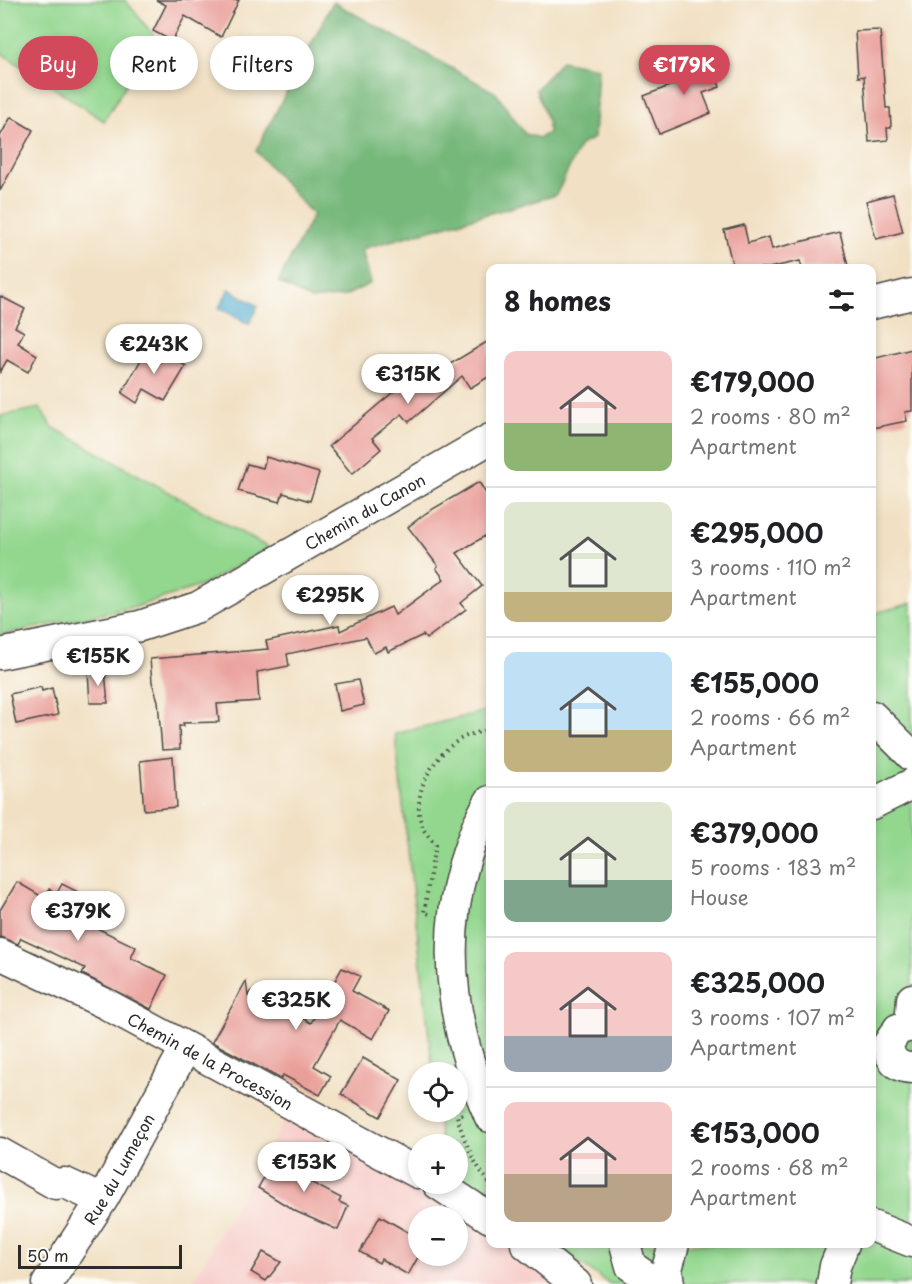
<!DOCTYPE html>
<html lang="en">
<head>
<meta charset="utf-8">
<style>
  :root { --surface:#fff; --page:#f6f6f6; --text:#202124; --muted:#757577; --line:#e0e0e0; --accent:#d1495b }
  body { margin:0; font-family:"Playpen Sans",sans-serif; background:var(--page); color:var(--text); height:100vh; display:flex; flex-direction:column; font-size:22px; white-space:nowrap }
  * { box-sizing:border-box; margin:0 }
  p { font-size:20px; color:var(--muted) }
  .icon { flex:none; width:33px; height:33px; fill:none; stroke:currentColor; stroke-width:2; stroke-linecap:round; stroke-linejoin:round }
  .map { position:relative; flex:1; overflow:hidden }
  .side { position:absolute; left:486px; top:264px; width:390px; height:984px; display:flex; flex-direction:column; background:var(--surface); border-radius:12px; box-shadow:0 3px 9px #0003 }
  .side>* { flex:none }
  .top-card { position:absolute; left:18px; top:36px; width:378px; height:54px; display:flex; gap:12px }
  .tools { position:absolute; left:408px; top:1062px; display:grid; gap:12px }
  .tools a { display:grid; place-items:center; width:60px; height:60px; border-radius:50%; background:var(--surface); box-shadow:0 3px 9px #0003; font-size:30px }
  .scale { position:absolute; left:18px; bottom:15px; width:164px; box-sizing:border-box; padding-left:6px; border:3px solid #2b2b2b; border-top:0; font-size:16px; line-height:21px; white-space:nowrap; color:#2b2b2b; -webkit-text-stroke:4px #fdfcf7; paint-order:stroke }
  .price { position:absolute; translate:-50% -51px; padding:0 14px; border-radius:21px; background:#fff; color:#222; font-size:20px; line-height:39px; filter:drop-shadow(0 2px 3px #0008) }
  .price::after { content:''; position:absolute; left:50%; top:36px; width:18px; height:14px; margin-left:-9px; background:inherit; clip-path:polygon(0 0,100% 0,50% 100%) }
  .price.selected { background:var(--accent); color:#fff }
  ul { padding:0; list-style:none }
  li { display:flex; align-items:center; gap:18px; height:150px; padding:0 18px }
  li+li { border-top:2px solid var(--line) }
  li span { display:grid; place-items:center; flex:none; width:168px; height:120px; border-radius:12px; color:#555 }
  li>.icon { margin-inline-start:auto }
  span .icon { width:72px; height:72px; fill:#fffc; stroke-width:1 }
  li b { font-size:26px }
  h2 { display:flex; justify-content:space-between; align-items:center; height:72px; padding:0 18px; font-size:26px }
  .tag { padding:0 21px; border-radius:27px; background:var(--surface); box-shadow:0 3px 9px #0003; font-size:21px; line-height:54px }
  .tag.selected { background:var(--accent); color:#fff }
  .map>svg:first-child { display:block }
  .built { fill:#f7d0cc; fill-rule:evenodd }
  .green { fill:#93d78f; stroke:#5f815d; stroke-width:1.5 }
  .forest { fill:#76b87a; stroke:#507252; stroke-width:1.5 }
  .water { fill:#54afd2; stroke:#406d7e; stroke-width:1.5 }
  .building { fill:#ea9e99 }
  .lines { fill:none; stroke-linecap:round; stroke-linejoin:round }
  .minor-casing { stroke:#494642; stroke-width:33 }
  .path { stroke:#494642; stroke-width:4; stroke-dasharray:1.5 4.5; stroke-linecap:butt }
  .minor { stroke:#fff; stroke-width:30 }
  .labels { text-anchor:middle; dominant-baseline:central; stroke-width:5; stroke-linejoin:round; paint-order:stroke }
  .street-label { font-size:16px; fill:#2b2b2b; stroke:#fdfcf7 }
</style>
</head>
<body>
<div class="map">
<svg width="912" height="1284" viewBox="0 0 912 1284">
  <rect width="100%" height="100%" fill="#fdfcf7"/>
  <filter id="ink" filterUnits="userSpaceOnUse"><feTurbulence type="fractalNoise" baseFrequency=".0167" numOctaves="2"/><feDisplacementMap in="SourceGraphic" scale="12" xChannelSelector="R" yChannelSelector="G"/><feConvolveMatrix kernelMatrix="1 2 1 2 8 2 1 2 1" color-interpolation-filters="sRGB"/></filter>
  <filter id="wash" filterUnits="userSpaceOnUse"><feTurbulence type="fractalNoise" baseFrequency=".008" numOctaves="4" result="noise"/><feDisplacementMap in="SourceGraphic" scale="24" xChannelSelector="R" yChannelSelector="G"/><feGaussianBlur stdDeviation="1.35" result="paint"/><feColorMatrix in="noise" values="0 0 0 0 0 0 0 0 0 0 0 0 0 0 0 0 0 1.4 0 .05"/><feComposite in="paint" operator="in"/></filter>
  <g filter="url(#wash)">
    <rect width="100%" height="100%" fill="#f1e0c3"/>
    <!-- built -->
    <path class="built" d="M 293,1105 L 490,1218 L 490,1244 L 526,1244 L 576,1284 L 191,1284 ZM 418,1216 L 458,1216 L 458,1256 L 418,1256 Z"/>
    <!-- green -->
    <g class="green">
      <path d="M 0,0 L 125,0 L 155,37 L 104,121 L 0,52 Z"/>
      <path d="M 40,408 L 52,427 L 269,548 L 203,585 L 135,607 L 0,635 L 0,416 Z"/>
      <path d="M 912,603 L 912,1284 L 610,1284 L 551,1244 L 872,1244 L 872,614 Z"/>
      <path d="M 490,710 L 490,1203 L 458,1182 L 458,1144 L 441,1144 L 437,1112 L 458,1112 L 458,1072 L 433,1072 L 395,734 Z"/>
    </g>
    <!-- forest -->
    <path class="forest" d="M 333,2 L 496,93 L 525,134 L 539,138 L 548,133 L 548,123 L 536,90 L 561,61 L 598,68 L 594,138 L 580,145 L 556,195 L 365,248 L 362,250 L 371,283 L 345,296 L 311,300 L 278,282 L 313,215 L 256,151 Z"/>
    <!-- water -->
    <path class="water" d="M 229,289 L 258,306 L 249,324 L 219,308 Z"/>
    <g id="blocks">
      <!-- building -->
      <g class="building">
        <path d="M 156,0 L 239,0 L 221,37 L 185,16 L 172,41 L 153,31 L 166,5 Z"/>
        <path d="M 880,30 L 886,108 L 890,108 L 891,128 L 887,128 L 888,140 L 869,142 L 864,76 L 858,77 L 855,31 Z"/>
        <path d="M 708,55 L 720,87 L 703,93 L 711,113 L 659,134 L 644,96 L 682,81 L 677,67 Z"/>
        <path d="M 11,117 L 33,130 L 0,191 L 0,136 Z"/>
        <path d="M 893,194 L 903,232 L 876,239 L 866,201 Z"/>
        <path d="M 744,225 L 748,243 L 769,237 L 772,249 L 840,232 L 848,266 L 802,268 L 800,261 L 769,268 L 733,268 L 724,230 Z"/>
        <path d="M 0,296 L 25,309 L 15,327 L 24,332 L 18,343 L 37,355 L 28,372 L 7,360 L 0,372 Z"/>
        <path d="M 490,340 L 490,376 L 470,388 L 462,376 L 409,422 L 402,414 L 372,438 L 381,449 L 352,474 L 329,446 L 424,366 L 432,375 Z"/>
        <path d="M 150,344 L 186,366 L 165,401 L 144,389 L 137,403 L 122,393 Z"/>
        <path d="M 912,349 L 912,411 L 905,412 L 907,421 L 872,428 L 872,359 Z"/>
        <path d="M 266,457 L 319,473 L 310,501 L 283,493 L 280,502 L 238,491 L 247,464 L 263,468 Z"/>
        <path d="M 479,482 L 490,500 L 490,533 L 457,553 L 482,586 L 461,603 L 466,609 L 426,639 L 423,635 L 388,652 L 386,647 L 374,653 L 366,637 L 287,654 L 289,666 L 257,672 L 259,701 L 217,704 L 219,722 L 183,723 L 184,726 L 179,726 L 180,749 L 162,750 L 158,701 L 152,682 L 150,659 L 268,649 L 266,641 L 339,625 L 340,631 L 391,607 L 395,615 L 444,579 L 436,568 L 438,566 L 408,527 L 426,513 Z"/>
        <path d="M 105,671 L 108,703 L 90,703 L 88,672 Z"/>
        <path d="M 358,680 L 364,705 L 340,711 L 335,684 Z"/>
        <path d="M 41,687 L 42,691 L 52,688 L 58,715 L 16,724 L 10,694 Z"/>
        <path d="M 173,757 L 176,807 L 144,810 L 140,761 Z"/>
        <path d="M 17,882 L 44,898 L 49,889 L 57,893 L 62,884 L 78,892 L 68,914 L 136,947 L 131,958 L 167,975 L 151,1009 L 82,974 L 85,968 L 21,938 L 18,944 L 0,937 L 0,910 Z"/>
        <path d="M 342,968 L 360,976 L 352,991 L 389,1011 L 373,1039 L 340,1020 L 314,1066 L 331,1076 L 320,1095 L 283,1075 L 281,1079 L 212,1042 L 246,981 L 248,996 L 251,991 L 311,1023 Z"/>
        <path d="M 363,1058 L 401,1080 L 380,1117 L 341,1094 Z"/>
        <path d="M 299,1154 L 319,1164 L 310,1182 L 341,1198 L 339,1202 L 348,1206 L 338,1230 L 297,1212 L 258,1188 L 271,1165 L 288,1176 Z"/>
        <path d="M 380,1216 L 418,1238 L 418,1257 L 408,1275 L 381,1259 L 379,1263 L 360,1252 Z"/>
        <path d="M 263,1252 L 281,1262 L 266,1281 L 251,1272 Z"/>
      </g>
    </g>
  </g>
  <g filter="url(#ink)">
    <use href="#blocks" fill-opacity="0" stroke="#494642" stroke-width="1.5"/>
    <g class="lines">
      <!-- minor casing -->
      <g class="minor-casing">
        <g id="minor">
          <path d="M 872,304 L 912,294"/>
          <path id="s1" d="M 0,654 L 140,626 L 198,607 L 490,439"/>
          <path d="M 872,716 L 912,756"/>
          <path d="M 490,801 C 478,820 471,842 464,864 C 439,951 454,1035 490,1117"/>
          <path d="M 872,804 L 912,784"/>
          <path id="s2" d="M 0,954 L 106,1004 L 418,1173"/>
          <path d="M 910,1026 L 912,999"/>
          <path d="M 912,1026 L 898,1029 L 888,1044 C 889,1059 897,1068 912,1068"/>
          <path d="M 0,1153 L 55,1184 L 65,1183 L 102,1200"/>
          <path d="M 438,1184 L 490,1218"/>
          <path d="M 872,1226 L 912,1242"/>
          <path d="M 526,1244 L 576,1284"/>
          <path d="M 625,1244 L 631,1266 L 657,1284"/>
          <path id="s3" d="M 47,1284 L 104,1197 L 185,1049"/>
          <path d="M 669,1284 L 667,1269 L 674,1244"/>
          <path d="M 832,1284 L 835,1266 L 844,1244"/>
        </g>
      </g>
      <!-- path -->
      <g class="path">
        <path d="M 429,914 L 424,912 L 435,845 C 432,840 427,835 424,830 C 408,797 432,757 459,740 C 468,734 480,732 490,730"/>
        <path d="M 462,1114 L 457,1116 C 464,1141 474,1164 490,1184"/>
      </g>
      <!-- minor -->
      <use href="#minor" class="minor"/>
    </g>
  </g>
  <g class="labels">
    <!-- street labels -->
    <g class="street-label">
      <text stroke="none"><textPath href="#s1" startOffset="396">Chemin du Canon</textPath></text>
      <text stroke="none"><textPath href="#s2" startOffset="236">Chemin de la Procession</textPath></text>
      <text stroke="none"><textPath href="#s3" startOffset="136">Rue du Lumeçon</textPath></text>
    </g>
  </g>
</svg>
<div class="tools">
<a><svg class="icon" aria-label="locate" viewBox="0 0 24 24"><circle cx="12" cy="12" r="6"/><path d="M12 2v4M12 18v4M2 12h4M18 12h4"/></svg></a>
<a>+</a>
<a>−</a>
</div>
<div class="scale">50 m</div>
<b class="price selected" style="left:684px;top:96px">€179K</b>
<b class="price" style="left:154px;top:375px">€243K</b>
<b class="price" style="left:408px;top:405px">€315K</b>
<b class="price" style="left:330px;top:626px">€295K</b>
<b class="price" style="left:98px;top:687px">€155K</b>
<b class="price" style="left:78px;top:942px">€379K</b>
<b class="price" style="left:296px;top:1031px">€325K</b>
<b class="price" style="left:304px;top:1193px">€153K</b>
<div class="top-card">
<a class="tag selected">Buy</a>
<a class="tag">Rent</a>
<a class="tag">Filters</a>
</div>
<section class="side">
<h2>8 homes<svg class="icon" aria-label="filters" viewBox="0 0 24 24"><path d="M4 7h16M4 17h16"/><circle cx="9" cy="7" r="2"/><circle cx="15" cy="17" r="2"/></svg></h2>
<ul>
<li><span style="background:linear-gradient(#f6c9c9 60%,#8fb573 0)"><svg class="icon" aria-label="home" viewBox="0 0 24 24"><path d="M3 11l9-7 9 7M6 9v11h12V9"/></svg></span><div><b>€179,000</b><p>2 rooms · 80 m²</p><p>Apartment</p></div></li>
<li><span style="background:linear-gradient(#dfe7d0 75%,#c2b280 0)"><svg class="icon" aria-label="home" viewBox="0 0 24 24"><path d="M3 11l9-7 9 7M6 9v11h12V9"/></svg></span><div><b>€295,000</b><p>3 rooms · 110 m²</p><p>Apartment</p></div></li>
<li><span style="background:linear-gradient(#bfe0f5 65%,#c2b280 0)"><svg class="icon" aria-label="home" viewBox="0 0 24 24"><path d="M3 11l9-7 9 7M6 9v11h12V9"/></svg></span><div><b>€155,000</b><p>2 rooms · 66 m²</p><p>Apartment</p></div></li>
<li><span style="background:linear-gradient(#dfe7d0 65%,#7fa58c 0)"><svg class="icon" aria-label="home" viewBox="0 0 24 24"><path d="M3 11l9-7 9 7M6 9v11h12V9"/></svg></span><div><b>€379,000</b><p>5 rooms · 183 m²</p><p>House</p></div></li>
<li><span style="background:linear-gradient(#f6c9c9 70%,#9aa5b1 0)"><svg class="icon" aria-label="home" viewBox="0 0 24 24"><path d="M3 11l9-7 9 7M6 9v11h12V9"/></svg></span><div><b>€325,000</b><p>3 rooms · 107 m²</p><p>Apartment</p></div></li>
<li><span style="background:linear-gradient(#f6c9c9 60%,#b9a48a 0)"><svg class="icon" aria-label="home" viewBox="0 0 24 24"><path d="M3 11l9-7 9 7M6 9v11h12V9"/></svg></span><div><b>€153,000</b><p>2 rooms · 68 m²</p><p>Apartment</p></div></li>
</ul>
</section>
</div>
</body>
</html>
